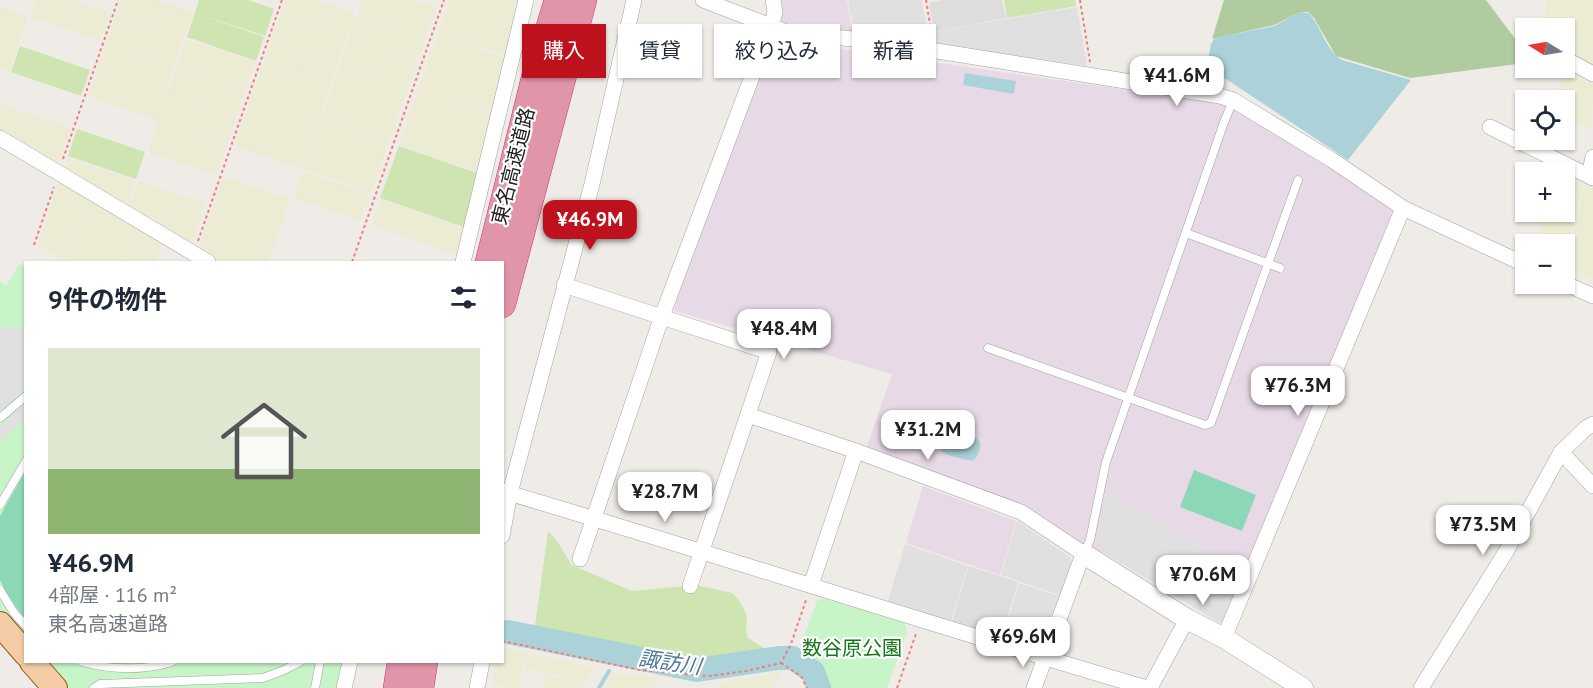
<!DOCTYPE html>
<html lang="ja">
<head>
<meta charset="utf-8">
<style>
  :root { --surface:#fff; --page:#f6f6f7; --text:#1f2937; --muted:#747a83; --line:#e0e1e3; --accent:#be111e }
  body { margin:0; font-family:"PT Sans","Noto Sans JP",sans-serif; background:var(--page); color:var(--text); height:100vh; display:flex; flex-direction:column; font-size:22px; white-space:nowrap }
  * { box-sizing:border-box; margin:0 }
  p { font-size:20px; color:var(--muted) }
  .icon { flex:none; width:33px; height:33px; fill:none; stroke:currentColor; stroke-width:2; stroke-linecap:round; stroke-linejoin:round }
  .map { position:relative; flex:1; overflow:hidden }
  .panel { position:absolute; left:24px; top:261px; width:480px; height:402px; display:flex; flex-direction:column; background:var(--surface); border-radius:0px; box-shadow:0 2px 4px #0004 }
  .panel>* { flex:none }
  .guide { position:absolute; left:522px; top:24px; width:570px; height:54px; display:flex; gap:12px }
  .needle { width:39px; rotate:281deg }
  .buttons { position:absolute; left:1515px; top:18px; display:grid; gap:12px }
  .buttons a { display:grid; place-items:center; width:60px; height:60px; border-radius:0px; background:var(--surface); box-shadow:0 2px 4px #0004; font-size:30px }
  .price { position:absolute; translate:-50% -51px; padding:0 14px; border-radius:12px; background:#fff; color:#222; font-size:20px; line-height:39px; filter:drop-shadow(0 2px 3px #0008) }
  .price::after { content:''; position:absolute; left:50%; top:36px; width:18px; height:14px; margin-left:-9px; background:inherit; clip-path:polygon(0 0,100% 0,50% 100%) }
  .price.on { background:var(--accent); color:#fff }
  ul { padding:0; list-style:none }
  li { display:grid; align-content:center; gap:12px; height:318px; padding:0 24px }
  li+li { border-top:2px solid var(--line) }
  li span { display:grid; place-items:center; height:186px; border-radius:0px; color:#555 }
  li>.icon { margin-inline-start:auto }
  span .icon { width:108px; height:108px; fill:#fffc; stroke-width:1 }
  li b { font-size:26px }
  h2 { display:flex; justify-content:space-between; align-items:center; height:72px; padding:0 24px; font-size:26px }
  .pill { padding:0 21px; border-radius:0px; background:var(--surface); box-shadow:0 2px 4px #0004; font-size:21px; line-height:54px }
  .pill.on { background:var(--accent); color:#fff }
  .map>svg:first-child { display:block }
  .residential { fill:#dedddd }
  .industrial { fill:#e8d9e6 }
  .farmland { fill:#ececd4 }
  .grass { fill:#cee5b1 }
  .forest { fill:#afcb9f }
  .park { fill:#c8f5c8 }
  .pitch { fill:#8cd7b5 }
  .parking { fill:#e0e0e0 }
  .water { fill:#abd2d9 }
  .lines { fill:none; stroke-linecap:round; stroke-linejoin:round }
  .stream { stroke:#abd2d9; stroke-width:4 }
  .river { stroke:#abd2d9; stroke-width:24 }
  .service-casing { stroke:#a1a1a1; stroke-width:9 }
  .minor-casing { stroke:#a1a1a1; stroke-width:16 }
  .tertiary-casing { stroke:#a1a1a1; stroke-width:21 }
  .primary-casing { stroke:#8e5a0d; stroke-width:26 }
  .motorway-casing { stroke:#cc3574; stroke-width:28 }
  .path { stroke:#ee7d79; stroke-width:2; stroke-dasharray:3 3; stroke-linecap:butt }
  .service { stroke:#fff; stroke-width:8 }
  .minor { stroke:#fff; stroke-width:15 }
  .tertiary { stroke:#fff; stroke-width:20 }
  .primary { stroke:#f4cda7; stroke-width:24 }
  .motorway { stroke:#e095a9; stroke-width:27 }
  .labels { text-anchor:middle; dominant-baseline:central; stroke-width:4.5; stroke-linejoin:round; paint-order:stroke }
  .street-label { font-size:20px; fill:#202020; stroke:#fff }
  .park-label { font-size:20px; fill:#157616; stroke:#fff }
  .water-label { font-size:21px; font-style:italic; fill:#4d7899; stroke:#fff }
</style>
</head>
<body>
<div class="map">
<svg width="1593" height="688" viewBox="0 0 1593 688">
  <rect width="100%" height="100%" fill="#efece7"/>
  <!-- residential -->
  <g class="residential">
    <path d="M 944,0 L 1002,0 L 1006,18 L 934,31 L 929,3 Z"/>
    <path d="M 969,566 L 1018,582 L 1002,636 L 952,621 Z"/>
  </g>
  <!-- industrial -->
  <g class="industrial">
    <path d="M 779,0 L 847,0 L 852,31 L 790,26 L 782,21 Z"/>
    <path d="M 774,38 L 793,42 L 1219,103 L 1234,107 L 1398,209 L 1225,620 L 1220,623 L 1104,553 L 1079,544 L 869,452 L 867,446 L 892,374 L 675,311 L 675,305 Z"/>
    <path d="M 923,486 L 1016,521 L 1000,575 L 906,543 Z"/>
  </g>
  <!-- farmland -->
  <g class="farmland">
    <path d="M 36,0 L 72,0 L 110,13 L 100,41 L 30,17 Z"/>
    <path d="M 121,0 L 155,0 L 193,13 L 185,37 L 116,13 Z"/>
    <path d="M 286,0 L 316,0 L 355,14 L 348,36 L 281,12 Z"/>
    <path d="M 362,0 L 413,0 L 436,8 L 425,38 L 358,14 Z"/>
    <path d="M 450,0 L 512,0 L 519,2 L 506,56 L 438,33 Z"/>
    <path d="M 1547,0 L 1593,0 L 1593,68 L 1565,50 L 1564,28 L 1543,28 Z"/>
    <path d="M 0,7 L 28,17 L 9,72 L 0,69 Z"/>
    <path d="M 281,13 L 347,37 L 338,62 L 272,39 Z"/>
    <path d="M 116,14 L 184,38 L 174,67 L 106,44 Z"/>
    <path d="M 357,15 L 425,39 L 418,61 L 349,37 Z"/>
    <path d="M 438,34 L 505,58 L 492,113 L 419,87 Z"/>
    <path d="M 349,38 L 417,62 L 409,84 L 341,60 Z"/>
    <path d="M 186,39 L 256,62 L 245,91 L 176,68 Z"/>
    <path d="M 271,40 L 338,64 L 331,83 L 265,59 Z"/>
    <path d="M 106,45 L 174,68 L 165,94 L 236,118 L 227,144 L 88,96 Z"/>
    <path d="M 264,61 L 331,84 L 301,169 L 234,145 Z"/>
    <path d="M 341,61 L 409,85 L 390,140 L 322,116 Z"/>
    <path d="M 1568,68 L 1593,83 L 1592,131 L 1565,118 L 1564,100 L 1553,100 Z"/>
    <path d="M 176,69 L 245,92 L 236,117 L 167,94 Z"/>
    <path d="M 419,88 L 492,114 L 477,172 L 399,145 Z"/>
    <path d="M 1,104 L 71,128 L 57,166 L 0,133 Z"/>
    <path d="M 321,117 L 389,141 L 371,193 L 303,169 Z"/>
    <path d="M 158,121 L 227,145 L 216,175 L 148,152 Z"/>
    <path d="M 67,158 L 135,181 L 127,206 L 63,169 Z"/>
    <path d="M 302,171 L 370,195 L 361,221 L 293,197 Z"/>
    <path d="M 1565,174 L 1583,184 L 1565,263 L 1564,244 L 1537,244 L 1544,212 L 1564,212 Z"/>
    <path d="M 223,176 L 290,199 L 280,227 L 214,203 Z"/>
    <path d="M 59,180 L 88,198 L 68,262 L 65,262 L 38,246 Z"/>
    <path d="M 138,181 L 205,204 L 197,229 L 129,206 Z"/>
    <path d="M 1585,184 L 1593,188 L 1593,279 L 1566,267 Z"/>
    <path d="M 89,198 L 137,227 L 126,262 L 69,262 Z"/>
    <path d="M 380,199 L 463,228 L 457,255 L 371,225 Z"/>
    <path d="M 214,204 L 280,227 L 271,254 L 254,248 L 270,255 L 268,262 L 221,262 L 198,249 Z"/>
    <path d="M 129,207 L 196,230 L 191,245 Z"/>
    <path d="M 138,228 L 162,243 L 156,262 L 127,262 Z"/>
    <path d="M 503,648 L 526,652 L 519,688 L 508,688 L 492,684 L 496,662 L 502,662 Z"/>
    <path d="M 528,653 L 595,667 L 587,681 L 525,669 Z"/>
    <path d="M 783,670 L 772,688 L 718,688 L 721,683 L 730,680 L 756,678 Z"/>
    <path d="M 613,673 L 658,678 L 652,688 L 604,688 Z"/>
    <path d="M 545,675 L 587,682 L 583,688 L 543,688 Z"/>
  </g>
  <!-- grass -->
  <g class="grass">
    <path d="M 199,0 L 248,0 L 274,9 L 265,36 L 195,13 Z"/>
    <path d="M 1004,0 L 1075,0 L 1076,6 L 1007,18 Z"/>
    <path d="M 195,13 L 264,37 L 256,61 L 187,37 Z"/>
    <path d="M 20,46 L 90,70 L 81,96 L 11,72 Z"/>
    <path d="M 77,129 L 145,152 L 136,179 L 68,156 Z"/>
    <path d="M 399,146 L 477,173 L 464,227 L 380,198 Z"/>
    <path d="M 548,531 L 555,538 L 572,565 L 632,591 L 696,585 L 733,593 L 740,602 L 747,616 L 746,632 L 748,638 L 772,653 L 709,662 L 690,663 L 534,633 Z"/>
  </g>
  <!-- forest -->
  <path class="forest" d="M 1224,0 L 1486,0 L 1525,52 L 1525,63 L 1410,78 L 1336,56 L 1314,18 L 1308,12 L 1300,12 L 1274,25 L 1212,39 Z"/>
  <!-- park -->
  <g class="park">
    <path d="M 19,264 L 25,268 L 25,643 L 0,613 L 0,281 L 6,286 Z"/>
    <path d="M 822,598 L 905,623 L 907,632 L 887,688 L 825,688 L 818,672 L 800,658 L 799,651 L 817,601 Z"/>
    <path d="M 41,662 L 343,662 L 337,688 L 64,688 Z"/>
  </g>
  <!-- pitch -->
  <g class="pitch">
    <path d="M 1194,470 L 1256,495 L 1242,531 L 1180,507 Z"/>
    <path d="M 25,472 L 25,620 L 6,592 L 0,580 L 0,516 Z"/>
  </g>
  <!-- parking -->
  <g class="parking">
    <path d="M 848,0 L 922,0 L 929,43 L 854,32 Z"/>
    <path d="M 1077,7 L 1087,66 L 936,44 L 934,31 Z"/>
    <path d="M 0,327 L 26,328 L 25,389 L 0,411 Z"/>
    <path d="M 25,404 L 25,419 L 0,441 L 0,425 Z"/>
    <path d="M 1106,491 L 1244,572 L 1225,618 L 1220,622 L 1105,552 L 1097,538 Z"/>
    <path d="M 1017,521 L 1070,557 L 1072,561 L 1060,595 L 1001,575 Z"/>
    <path d="M 905,544 L 968,566 L 951,621 L 888,601 Z"/>
    <path d="M 1019,583 L 1059,596 L 1041,644 L 1037,646 L 1003,637 Z"/>
  </g>
  <!-- water -->
  <g class="water">
    <path d="M 1300,12 L 1308,13 C 1322,26 1325,50 1342,60 L 1411,80 L 1348,160 L 1226,79 L 1205,75 L 1211,44 L 1215,38 L 1274,26 Z"/>
    <path d="M 965,73 L 1016,81 L 1014,94 L 963,85 Z"/>
    <path d="M 952,429 C 969,435 992,437 974,460 C 967,461 962,459 955,457 C 938,452 932,445 945,430 Z"/>
  </g>
  <g class="lines">
    <!-- stream -->
    <path class="stream" d="M 599,688 L 609,671"/>
    <!-- river -->
    <path class="river" d="M 508,632 L 697,670 L 779,658 L 793,658 L 813,672 L 819,688"/>
    <!-- service casing -->
    <g class="service-casing">
      <g id="service">
        <path d="M 1186,233 L 1280,268"/>
        <path d="M 988,348 L 1205,425 L 1211,423 L 1298,180"/>
        <path d="M 0,418 L 26,396"/>
        <path d="M 0,505 L 26,461"/>
        <path d="M 1084,554 L 1090,540 L 1106,462 L 1223,125 L 1233,100"/>
        <path d="M 0,590 L 14,613 L 26,626"/>
        <path d="M 82,662 C 112,670 142,671 172,662"/>
        <path d="M 94,688 L 100,684 L 263,678 L 282,671 L 300,662"/>
        <path d="M 315,688 L 320,662"/>
      </g>
    </g>
    <!-- minor casing -->
    <g class="minor-casing">
      <g id="minor">
        <path d="M 703,0 L 789,33 L 874,41 L 1220,96 L 1233,100 L 1332,160 L 1403,208 L 1526,265"/>
        <path d="M 1564,58 L 1593,74"/>
        <path d="M 1490,127 L 1593,178"/>
        <path d="M 0,138 L 208,262"/>
        <path d="M 1589,176 L 1593,157"/>
        <path d="M 463,262 L 526,0"/>
        <path d="M 1564,283 L 1593,296"/>
        <path d="M 564,285 L 769,352 L 690,586"/>
        <path d="M 748,415 L 856,451 L 1021,512 L 1084,554 L 1079,565 L 1034,688"/>
        <path d="M 1561,452 L 1593,486"/>
        <path d="M 502,491 C 718,555 931,625 1147,688"/>
        <path d="M 502,536 L 510,493 L 592,184 L 634,0"/>
        <path d="M 580,559 L 662,316 L 771,26 L 775,12 L 773,0"/>
        <path d="M 811,585 L 856,451"/>
        <path d="M 1224,638 L 1403,208"/>
        <path d="M 344,688 L 350,662"/>
        <path d="M 477,688 L 482,662"/>
        <path d="M 1150,688 L 1187,619"/>
        <path d="M 1421,688 L 1507,550 L 1561,452 L 1586,428 L 1593,424"/>
      </g>
    </g>
    <!-- tertiary casing -->
    <g class="tertiary-casing">
      <path id="tertiary" d="M 1084,554 L 1187,619 L 1224,638 L 1303,688"/>
    </g>
    <!-- primary casing -->
    <g class="primary-casing">
      <g id="primary">
        <path d="M 0,624 L 26,654"/>
        <path d="M 32,662 L 55,688"/>
      </g>
    </g>
    <!-- motorway casing -->
    <g class="motorway-casing">
      <g id="motorway">
        <path d="M 489,262 L 537,70 L 558,0"/>
        <path d="M 502,304 L 583,0"/>
        <path d="M 397,688 L 401,662"/>
        <path d="M 420,688 L 424,662"/>
      </g>
    </g>
    <!-- path -->
    <g class="path">
      <path d="M 926,0 L 932,36"/>
      <path d="M 1080,0 L 1090,62"/>
      <path d="M 63,159 L 118,0"/>
      <path d="M 198,241 L 282,0"/>
      <path d="M 34,245 L 54,187"/>
      <path d="M 352,262 L 444,0"/>
      <path d="M 502,641 L 640,670 L 709,676 L 746,671 L 781,663 L 791,644 L 806,600"/>
      <path d="M 781,663 L 801,676 L 807,688"/>
      <path d="M 897,688 L 916,634"/>
    </g>
    <!-- service -->
    <use href="#service" class="service"/>
    <!-- minor -->
    <use href="#minor" class="minor"/>
    <!-- tertiary -->
    <use href="#tertiary" class="tertiary"/>
    <!-- primary -->
    <use href="#primary" class="primary"/>
    <!-- motorway -->
    <use href="#motorway" class="motorway"/>
  </g>
  <g class="labels">
    <!-- street labels -->
    <g class="street-label">
      <text transform="translate(513 166) rotate(-76)">東名高速道路</text>
    </g>
    <!-- park labels -->
    <g class="park-label">
      <text x="852" y="648">数谷原公園</text>
    </g>
    <!-- water labels -->
    <g class="water-label">
      <text transform="translate(670 662) rotate(8)">諏訪川</text>
    </g>
  </g>
</svg>
<div class="buttons">
<a><svg class="needle" viewBox="-14 -14 28 28"><path d="M0-13l5 13h-10z" fill="#e53935"/><path d="M0 13l5-13h-10z" fill="#747a83"/></svg></a>
<a><svg class="icon" aria-label="locate" viewBox="0 0 24 24"><circle cx="12" cy="12" r="6"/><path d="M12 2v4M12 18v4M2 12h4M18 12h4"/></svg></a>
<a>+</a>
<a>−</a>
</div>
<b class="price" style="left:1177px;top:107px">¥41.6M</b>
<b class="price on" style="left:590px;top:251px">¥46.9M</b>
<b class="price" style="left:784px;top:360px">¥48.4M</b>
<b class="price" style="left:1298px;top:417px">¥76.3M</b>
<b class="price" style="left:928px;top:461px">¥31.2M</b>
<b class="price" style="left:665px;top:523px">¥28.7M</b>
<b class="price" style="left:1483px;top:556px">¥73.5M</b>
<b class="price" style="left:1203px;top:606px">¥70.6M</b>
<b class="price" style="left:1023px;top:668px">¥69.6M</b>
<div class="guide">
<a class="pill on">購入</a>
<a class="pill">賃貸</a>
<a class="pill">絞り込み</a>
<a class="pill">新着</a>
</div>
<section class="panel">
<h2>9件の物件<svg class="icon" aria-label="filters" viewBox="0 0 24 24"><path d="M4 7h16M4 17h16"/><circle cx="9" cy="7" r="2"/><circle cx="15" cy="17" r="2"/></svg></h2>
<ul>
<li><span style="background:linear-gradient(#dfe7d0 65%,#8fb573 0)"><svg class="icon" aria-label="home" viewBox="0 0 24 24"><path d="M3 11l9-7 9 7M6 9v11h12V9"/></svg></span><div><b>¥46.9M</b><p>4部屋 · 116 m²</p><p>東名高速道路</p></div></li>
</ul>
</section>
</div>
</body>
</html>
